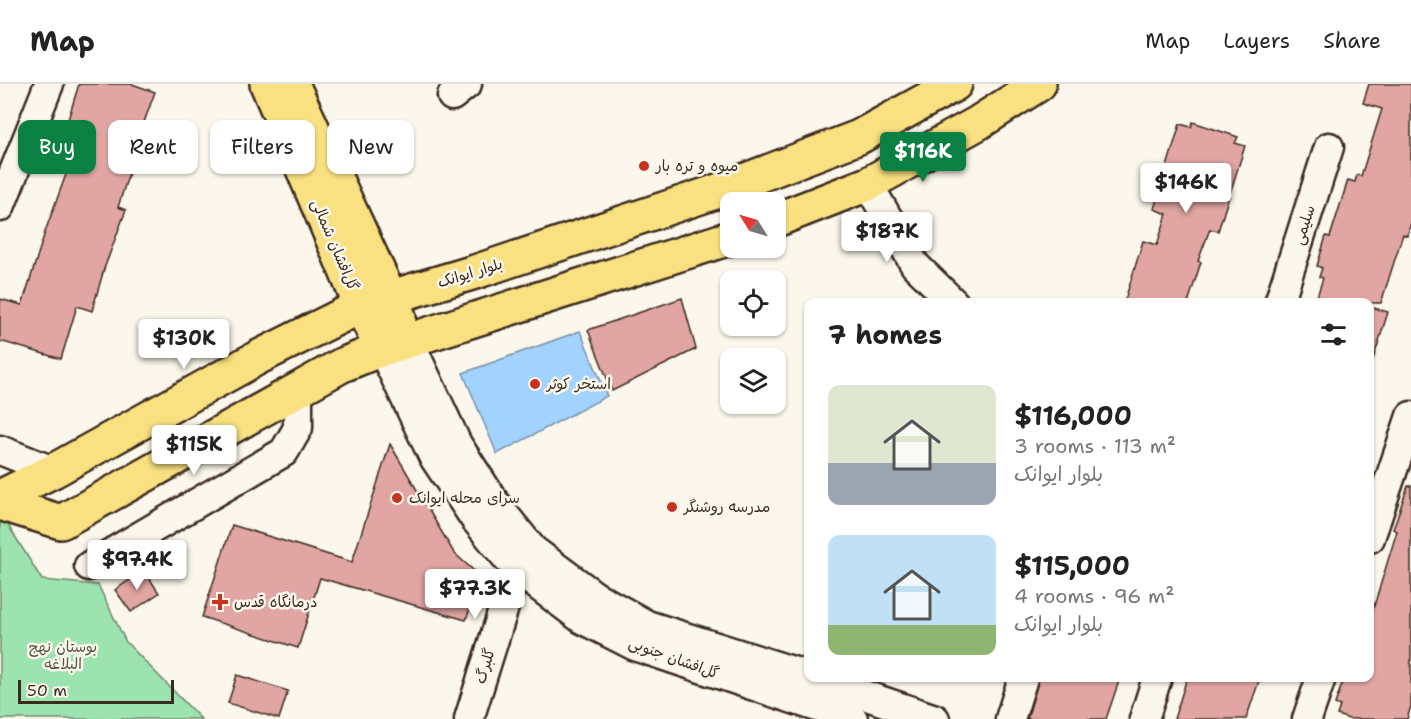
<!DOCTYPE html>
<html lang="en">
<head>
<meta charset="utf-8">
<style>
  :root { --surface:#fff; --page:#f2f2f2; --text:#222; --muted:#767676; --line:#e0e0e0; --accent:#0b8043 }
  body { margin:0; font-family:"Shantell Sans","Playpen Sans Arabic",sans-serif; background:var(--page); color:var(--text); height:100vh; display:flex; flex-direction:column; font-size:22px; white-space:nowrap }
  * { box-sizing:border-box; margin:0 }
  p { font-size:20px; color:var(--muted) }
  .icon { flex:none; width:33px; height:33px; fill:none; stroke:currentColor; stroke-width:2; stroke-linecap:round; stroke-linejoin:round }
  .map { position:relative; flex:1; overflow:hidden }
  .panel { position:absolute; left:804px; top:214px; width:570px; height:384px; display:flex; flex-direction:column; background:var(--surface); border-radius:12px; box-shadow:0 2px 4px #0004 }
  .panel>* { flex:none }
  .guide { position:absolute; left:18px; top:36px; width:570px; height:54px; display:flex; gap:12px }
  .needle { width:39px; rotate:307deg }
  .tools { position:absolute; left:720px; top:108px; display:grid; gap:12px }
  .tools a { display:grid; place-items:center; width:66px; height:66px; border-radius:12px; background:var(--surface); box-shadow:0 2px 4px #0004; font-size:30px }
  .scale { position:absolute; left:18px; bottom:15px; width:156px; box-sizing:border-box; padding-left:6px; border:3px solid #3b2a1e; border-top:0; font-size:16px; line-height:21px; white-space:nowrap; color:#3b2a1e; -webkit-text-stroke:4px #fbf7ec; paint-order:stroke }
  .price { position:absolute; translate:-50% -51px; padding:0 14px; border-radius:6px; background:#fff; color:#222; font-size:20px; line-height:39px; filter:drop-shadow(0 2px 3px #0008) }
  .price::after { content:''; position:absolute; left:50%; top:36px; width:18px; height:14px; margin-left:-9px; background:inherit; clip-path:polygon(0 0,100% 0,50% 100%) }
  .price.on { background:var(--accent); color:#fff }
  ul { padding:0; list-style:none }
  li { display:flex; align-items:center; gap:18px; height:150px; padding:0 24px }
  li span { display:grid; place-items:center; flex:none; width:168px; height:120px; border-radius:12px; color:#555 }
  li>.icon { margin-inline-start:auto }
  span .icon { width:72px; height:72px; fill:#fffc; stroke-width:1 }
  li b { font-size:26px }
  h2 { display:flex; justify-content:space-between; align-items:center; height:72px; padding:0 24px; font-size:26px }
  .chip { padding:0 21px; border-radius:12px; background:var(--surface); box-shadow:0 2px 4px #0004; font-size:21px; line-height:54px }
  .chip.on { background:var(--accent); color:#fff }
  header { display:flex; align-items:center; gap:36px; box-sizing:border-box; height:84px; padding:0 30px; background:var(--surface); border-bottom:2px solid var(--line) }
  header strong { font-size:28px }
  nav { display:flex; gap:33px; margin-inline-start:auto; font-size:21px }
  .map>svg:first-child { display:block }
  .green { fill:#9de3b0; stroke:#6c8667; stroke-width:1.5 }
  .water { fill:#a2d3ff; stroke:#798fa5; stroke-width:1.5 }
  .building { fill:#e1a6a3; stroke:#3b2a1e; stroke-width:1.5 }
  .lines { fill:none; stroke-linecap:round; stroke-linejoin:round }
  .minor-casing { stroke:#3b2a1e; stroke-width:33 }
  .major-casing { stroke:#3b2a1e; stroke-width:38 }
  .minor { stroke:#fbf7ec; stroke-width:28 }
  .major { stroke:#f9e181; stroke-width:33 }
  .poi-dot { fill:#c8321e; stroke:#fbf7ec; stroke-width:2 }
  .labels { text-anchor:middle; dominant-baseline:central; stroke-width:5; stroke-linejoin:round; paint-order:stroke }
  .poi-label { font-size:15px; fill:#3b2a1e; stroke:#fbf7ec; text-anchor:start }
  .street-label { font-size:15px; fill:#3b2a1e; stroke:#fbf7ec }
  .park-label { font-size:15px; fill:#545842; stroke:#fbf7ec }
</style>
</head>
<body>
<header>
<strong>Map</strong>
<nav><a>Map</a><a>Layers</a><a>Share</a></nav>
</header>
<div class="map">
<svg width="1411" height="635" viewBox="0 0 1411 635">
  <rect width="100%" height="100%" fill="#fbf7ec"/>
  <filter id="ink" filterUnits="userSpaceOnUse"><feTurbulence type="fractalNoise" baseFrequency=".0167" numOctaves="2"/><feDisplacementMap in="SourceGraphic" scale="12" xChannelSelector="R" yChannelSelector="G"/><feConvolveMatrix kernelMatrix="1 2 1 2 8 2 1 2 1" color-interpolation-filters="sRGB"/></filter>
  <g filter="url(#ink)">
    <!-- green -->
    <path class="green" d="M 0,428 L 42,496 L 98,501 L 126,558 L 201,635 L 0,635 Z"/>
    <!-- water -->
    <path class="water" d="M 580,247 L 607,312 L 497,370 L 463,289 Z"/>
    <!-- building -->
    <g class="building">
      <path d="M 79,0 L 132,0 L 155,8 L 135,63 L 137,64 L 118,123 L 126,126 L 104,185 L 92,227 L 77,222 L 61,275 L 0,257 L 0,215 L 22,221 L 46,145 L 68,85 L 54,81 Z"/>
      <path d="M 1369,0 L 1411,0 L 1411,139 L 1407,152 L 1403,150 L 1381,219 L 1315,219 L 1323,194 L 1319,193 L 1322,184 L 1317,182 L 1326,152 L 1330,153 L 1348,96 L 1355,98 L 1357,91 L 1361,92 L 1382,25 L 1363,19 Z"/>
      <path d="M 1193,38 L 1238,53 L 1235,59 L 1245,62 L 1218,147 L 1210,145 L 1198,177 L 1201,178 L 1188,219 L 1124,219 L 1143,157 L 1157,161 L 1167,130 L 1154,125 L 1180,40 L 1191,43 Z"/>
      <path d="M 682,214 L 696,265 L 612,307 L 588,246 Z"/>
      <path d="M 1370,223 L 1388,228 L 1373,276 L 1370,276 Z"/>
      <path d="M 390,360 L 454,469 L 481,493 L 466,536 L 320,494 L 298,564 L 202,533 L 232,441 L 352,478 Z"/>
      <path d="M 1408,402 L 1411,402 L 1411,622 L 1407,635 L 1349,635 L 1337,631 L 1340,622 L 1335,620 L 1344,594 L 1370,594 L 1370,535 L 1397,447 L 1393,445 Z"/>
      <path d="M 144,486 L 159,509 L 131,528 L 115,506 Z"/>
      <path d="M 237,591 L 288,607 L 279,635 L 228,619 Z"/>
      <path d="M 1039,594 L 1120,594 L 1106,635 L 1027,635 Z"/>
      <path d="M 1187,594 L 1260,594 L 1246,635 L 1174,635 Z"/>
    </g>
    <g class="lines">
      <!-- minor casing -->
      <g class="minor-casing">
        <g id="minor">
          <path d="M 452,12 L 467,0"/>
          <path d="M 868,100 L 915,181 L 954,219"/>
          <path d="M 0,123 L 49,0"/>
          <path d="M 1279,219 L 1329,63"/>
          <path d="M 409,257 L 457,360 L 495,419 L 533,466 L 595,512 L 647,541 L 808,592"/>
          <path d="M 382,265 L 433,372 L 475,435 L 516,485 L 582,535 L 635,562 L 853,635"/>
          <path d="M 0,366 L 53,387"/>
          <path d="M 1370,454 L 1411,332"/>
          <path d="M 89,482 L 284,368 L 298,344 L 298,304"/>
          <path d="M 814,594 L 935,635"/>
          <path d="M 469,635 L 516,485 L 527,472"/>
          <path d="M 1010,635 L 1023,594"/>
          <path d="M 1144,635 L 1157,594"/>
          <path d="M 1307,635 L 1321,594"/>
        </g>
      </g>
      <!-- major casing -->
      <g class="major-casing">
        <g id="major">
          <path d="M 267,0 L 361,222 L 382,265"/>
          <path d="M 292,0 L 399,233"/>
          <path d="M 776,136 L 868,100 L 978,39 L 1039,0"/>
          <path d="M 0,413 L 53,387 L 259,273 L 361,222 L 475,188 L 715,108 L 859,53 L 955,0"/>
          <path d="M 0,419 L 61,438 L 342,281 L 382,265 L 730,154"/>
        </g>
      </g>
      <!-- minor -->
      <use href="#minor" class="minor"/>
      <!-- major -->
      <use href="#major" class="major"/>
    </g>
  </g>
  <!-- markers -->
  <g class="poi-dot">
    <circle cx="644" cy="82" r="6"/>
    <circle cx="535" cy="300" r="6"/>
    <circle cx="397" cy="414" r="6"/>
    <circle cx="672" cy="423" r="6"/>
    <path d="M217 509h6v6h6v6h-6v6h-6v-6h-6v-6h6z"/>
  </g>
  <g class="labels">
    <!-- poi labels -->
    <g class="poi-label">
      <text x="656" y="82">میوه و تره بار</text>
      <text x="547" y="300">استخر کوثر</text>
      <text x="409" y="414">سرای محله ایوانک</text>
      <text x="684" y="423">مدرسه روشنگر</text>
      <text x="234" y="518">درمانگاه قدس</text>
    </g>
    <!-- street labels -->
    <g class="street-label">
      <text transform="translate(1304 141) rotate(-72)">سلیمی</text>
      <text transform="translate(335 161) rotate(67)">گل‌افشان شمالی</text>
      <text transform="translate(470 189) rotate(-17)">بلوار ایوانک</text>
      <text transform="translate(674 574) rotate(20)">گل‌افشان جنوبی</text>
      <text transform="translate(485 582) rotate(-73)">گلبرگ</text>
    </g>
    <!-- park labels -->
    <g class="park-label">
      <text x="63" y="563">بوستان نهج<tspan x="63" dy="17">البلاغه</tspan></text>
    </g>
  </g>
</svg>
<div class="tools">
<a><svg class="needle" viewBox="-14 -14 28 28"><path d="M0-13l5 13h-10z" fill="#e53935"/><path d="M0 13l5-13h-10z" fill="#767676"/></svg></a>
<a><svg class="icon" aria-label="locate" viewBox="0 0 24 24"><circle cx="12" cy="12" r="6"/><path d="M12 2v4M12 18v4M2 12h4M18 12h4"/></svg></a>
<a><svg class="icon" aria-label="layers" viewBox="0 0 24 24"><path d="M12 4l9 5-9 5-9-5zM3 14l9 5 9-5"/></svg></a>
</div>
<div class="scale">50 m</div>
<b class="price on" style="left:923px;top:99px">$116K</b>
<b class="price" style="left:1186px;top:130px">$146K</b>
<b class="price" style="left:887px;top:179px">$187K</b>
<b class="price" style="left:184px;top:286px">$130K</b>
<b class="price" style="left:194px;top:392px">$115K</b>
<b class="price" style="left:137px;top:507px">$97.4K</b>
<b class="price" style="left:475px;top:536px">$77.3K</b>
<div class="guide">
<a class="chip on">Buy</a>
<a class="chip">Rent</a>
<a class="chip">Filters</a>
<a class="chip">New</a>
</div>
<section class="panel">
<h2>7 homes<svg class="icon" aria-label="filters" viewBox="0 0 24 24"><path d="M4 7h16M4 17h16"/><circle cx="9" cy="7" r="2"/><circle cx="15" cy="17" r="2"/></svg></h2>
<ul>
<li><span style="background:linear-gradient(#dfe7d0 65%,#9aa5b1 0)"><svg class="icon" aria-label="home" viewBox="0 0 24 24"><path d="M3 11l9-7 9 7M6 9v11h12V9"/></svg></span><div><b>$116,000</b><p>3 rooms · 113 m²</p><p>بلوار ایوانک</p></div></li>
<li><span style="background:linear-gradient(#bfe0f5 75%,#8fb573 0)"><svg class="icon" aria-label="home" viewBox="0 0 24 24"><path d="M3 11l9-7 9 7M6 9v11h12V9"/></svg></span><div><b>$115,000</b><p>4 rooms · 96 m²</p><p>بلوار ایوانک</p></div></li>
</ul>
</section>
</div>
</body>
</html>
